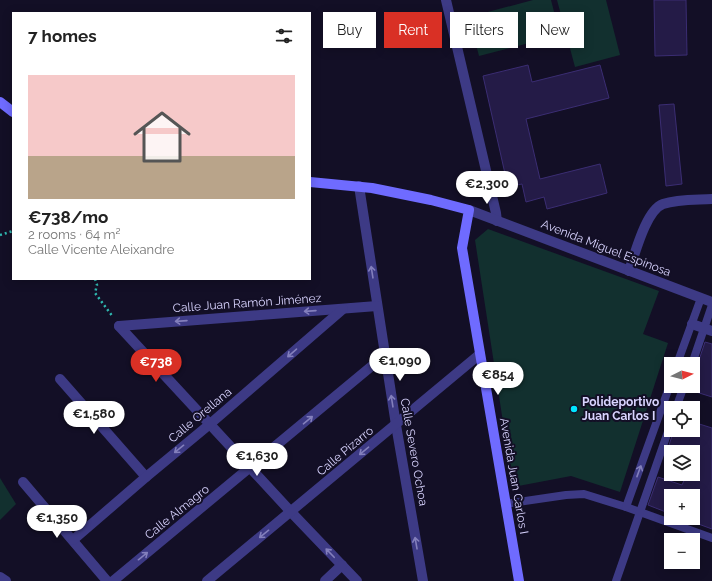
<!DOCTYPE html>
<html lang="en">
<head>
<meta charset="utf-8">
<style>
  :root { --surface:#fff; --page:#f6f6f6; --text:#222; --muted:#767676; --line:#e0e0e0; --accent:#d93025 }
  body { margin:0; font-family:Raleway,sans-serif; background:var(--page); color:var(--text); height:100vh; display:flex; flex-direction:column; font-size:15px; white-space:nowrap }
  * { box-sizing:border-box; margin:0 }
  p { font-size:13px; color:var(--muted) }
  .icon { flex:none; width:22px; height:22px; fill:none; stroke:currentColor; stroke-width:2; stroke-linecap:round; stroke-linejoin:round }
  .map { position:relative; flex:1; overflow:hidden }
  .details { position:absolute; left:12px; top:12px; width:299px; height:268px; display:flex; flex-direction:column; background:var(--surface); border-radius:0px; box-shadow:0 2px 10px #0003 }
  .details>* { flex:none }
  .hud { position:absolute; left:323px; top:12px; width:329px; height:36px; display:flex; gap:8px }
  .needle { width:26px; rotate:84deg }
  .buttons { position:absolute; left:664px; top:357px; display:grid; gap:8px }
  .buttons a { display:grid; place-items:center; width:36px; height:36px; border-radius:0px; background:var(--surface); box-shadow:0 2px 10px #0003; font-size:20px }
  .price { position:absolute; translate:-50% -34px; padding:0 9px; border-radius:14px; background:#fff; color:#222; font-size:13px; line-height:26px; filter:drop-shadow(0 1px 2px #0008) }
  .price::after { content:''; position:absolute; left:50%; top:24px; width:12px; height:9px; margin-left:-6px; background:inherit; clip-path:polygon(0 0,100% 0,50% 100%) }
  .price.active { background:var(--accent); color:#fff }
  ul { padding:0; list-style:none }
  li { display:grid; align-content:center; gap:8px; height:212px; padding:0 16px }
  li+li { border-top:1px solid var(--line) }
  li span { display:grid; place-items:center; height:124px; border-radius:0px; color:#555 }
  li>.icon { margin-inline-start:auto }
  span .icon { width:72px; height:72px; fill:#fffc; stroke-width:1 }
  li b { font-size:17px }
  h2 { display:flex; justify-content:space-between; align-items:center; height:48px; padding:0 16px; font-size:17px }
  .pill { padding:0 14px; border-radius:0px; background:var(--surface); box-shadow:0 2px 10px #0003; font-size:14px; line-height:36px }
  .pill.active { background:var(--accent); color:#fff }
  .map>svg:first-child { display:block }
  .green { fill:#12302f }
  .building { fill:#241b47; stroke:#3b2d73 }
  .lines { fill:none; stroke-linecap:round; stroke-linejoin:round }
  .path { stroke:#2fb8b0; stroke-width:2.5; stroke-dasharray:2 3; stroke-linecap:butt }
  .lane { stroke:#3d3a85; stroke-width:8 }
  .street { stroke:#3d3a85; stroke-width:10 }
  .secondary { stroke:#6f6bff; stroke-width:10 }
  .oneway { stroke:#837fbc }
  .poi-dot { fill:#00e5ff; stroke:#130f26; stroke-width:1.5 }
  .labels { text-anchor:middle; dominant-baseline:central; stroke-width:4; stroke-linejoin:round; paint-order:stroke }
  .street-label { font-size:12px; fill:#d9d4ff; stroke:#130f26 }
  .poi-label { font-size:12px; font-weight:bold; fill:#d9d4ff; stroke:#130f26; text-anchor:start }
</style>
</head>
<body>
<div class="map">
<svg width="712" height="581" viewBox="0 0 712 581">
  <rect width="100%" height="100%" fill="#130f26"/>
  <!-- green -->
  <g class="green">
    <path d="M 533,0 L 551,0 L 560,35 L 479,56 L 469,17 Z"/>
    <path d="M 557,0 L 606,0 L 620,55 L 575,67 Z"/>
    <path d="M 488,229 L 659,291 L 643,334 L 668,343 L 620,492 L 571,476 L 513,487 L 475,240 Z"/>
    <path d="M 0,478 L 16,504 L 0,520 Z"/>
  </g>
  <!-- building -->
  <g class="building">
    <path d="M 654,0 L 686,0 L 687,55 L 655,56 Z"/>
    <path d="M 528,65 L 532,82 L 600,65 L 609,98 L 526,119 L 540,179 L 600,164 L 607,193 L 547,209 L 544,197 L 526,202 L 522,184 L 508,187 L 483,76 Z"/>
    <path d="M 674,104 L 682,184 L 666,186 L 659,105 Z"/>
    <path d="M 705,342 L 712,344 L 712,397 L 693,391 L 693,369 L 697,366 Z"/>
    <path d="M 693,422 L 712,428 L 712,529 L 693,522 L 693,496 L 671,496 L 671,514 L 648,505 L 658,477 L 682,485 L 687,474 L 693,474 L 693,452 L 687,452 L 669,445 L 674,430 L 693,430 Z"/>
  </g>
  <g class="lines">
    <!-- path -->
    <g class="path">
      <path d="M 0,235 L 13,231"/>
      <path d="M 95,279 L 97,285 L 95,293 L 113,317"/>
    </g>
    <!-- lane -->
    <g class="lane">
      <path d="M 677,364 L 701,298"/>
      <path d="M 692,364 L 712,305"/>
      <path d="M 676,408 L 684,386"/>
      <path d="M 505,504 L 566,495 L 584,494 L 626,507 L 712,538"/>
      <path d="M 626,507 L 671,382"/>
      <path d="M 616,581 L 671,423"/>
    </g>
    <!-- street -->
    <g class="street">
      <path d="M 446,0 L 496,213 L 497,221"/>
      <path d="M 359,186 L 396,425 L 423,581"/>
      <path d="M 469,210 L 712,302"/>
      <path d="M 629,271 C 635,254 646,210 663,204 C 678,199 696,200 712,199"/>
      <path d="M 692,324 L 712,331"/>
      <path d="M 119,326 L 291,512 L 357,581"/>
      <path d="M 119,326 L 377,306"/>
      <path d="M 60,379 L 146,477"/>
      <path d="M 23,482 L 107,581"/>
      <path d="M 73,540 L 146,477 L 210,424 L 343,309"/>
      <path d="M 0,577 L 6,581"/>
      <path d="M 113,581 L 385,355"/>
      <path d="M 207,581 L 480,354"/>
      <path d="M 325,581 L 342,565"/>
    </g>
    <!-- secondary -->
    <g class="secondary">
      <path d="M 0,102 L 13,112"/>
      <path d="M 310,182 L 372,188 L 431,200 L 469,210 L 462,248 L 519,581"/>
    </g>
  </g>
  <!-- one-way arrows -->
  <defs><path id="oneway-shaft" d="M-6 0H5M1.5-3L5.5 0L1.5 3" fill="none" stroke-width="1.6" stroke-linecap="round" stroke-linejoin="round"/></defs>
  <g class="oneway">
    <use href="#oneway-shaft" transform="translate(372 272) rotate(-99)"/>
    <use href="#oneway-shaft" transform="translate(310 311) rotate(176)"/>
    <use href="#oneway-shaft" transform="translate(181 321) rotate(176)"/>
    <use href="#oneway-shaft" transform="translate(292 353) rotate(139)"/>
    <use href="#oneway-shaft" transform="translate(392 401) rotate(-99)"/>
    <use href="#oneway-shaft" transform="translate(308 420) rotate(-40)"/>
    <use href="#oneway-shaft" transform="translate(179 449) rotate(141)"/>
    <use href="#oneway-shaft" transform="translate(364 451) rotate(140)"/>
    <use href="#oneway-shaft" transform="translate(639 471) rotate(-70)"/>
    <use href="#oneway-shaft" transform="translate(264 534) rotate(141)"/>
    <use href="#oneway-shaft" transform="translate(416 543) rotate(-100)"/>
    <use href="#oneway-shaft" transform="translate(330 553) rotate(-134)"/>
    <use href="#oneway-shaft" transform="translate(143 556) rotate(-39)"/>
  </g>
  <!-- markers -->
  <circle class="poi-dot" cx="574" cy="409" r="4"/>
  <g class="labels">
    <!-- street labels -->
    <g class="street-label">
      <text transform="translate(606 248) rotate(21)">Avenida Miguel Espinosa</text>
      <text transform="translate(247 303) rotate(-4)">Calle Juan Ramón Jiménez</text>
      <text transform="translate(200 415) rotate(-40)">Calle Orellana</text>
      <text transform="translate(345 451) rotate(-40)">Calle Pizarro</text>
      <text transform="translate(414 452) rotate(80)">Calle Severo Ochoa</text>
      <text transform="translate(514 476) rotate(80)">Avenida Juan Carlos I</text>
      <text transform="translate(177 512) rotate(-39)">Calle Almagro</text>
    </g>
    <!-- poi labels -->
    <g class="poi-label">
      <text x="582" y="402">Polideportivo<tspan x="582" dy="14">Juan Carlos I</tspan></text>
    </g>
  </g>
</svg>
<div class="buttons">
<a><svg class="needle" viewBox="-14 -14 28 28"><path d="M0-13l5 13h-10z" fill="#e53935"/><path d="M0 13l5-13h-10z" fill="#767676"/></svg></a>
<a><svg class="icon" aria-label="locate" viewBox="0 0 24 24"><circle cx="12" cy="12" r="6"/><path d="M12 2v4M12 18v4M2 12h4M18 12h4"/></svg></a>
<a><svg class="icon" aria-label="layers" viewBox="0 0 24 24"><path d="M12 4l9 5-9 5-9-5zM3 14l9 5 9-5"/></svg></a>
<a>+</a>
<a>−</a>
</div>
<b class="price" style="left:487px;top:205px">€2,300</b>
<b class="price" style="left:400px;top:382px">€1,090</b>
<b class="price active" style="left:156px;top:383px">€738</b>
<b class="price" style="left:498px;top:396px">€854</b>
<b class="price" style="left:94px;top:435px">€1,580</b>
<b class="price" style="left:257px;top:477px">€1,630</b>
<b class="price" style="left:57px;top:539px">€1,350</b>
<div class="hud">
<a class="pill">Buy</a>
<a class="pill active">Rent</a>
<a class="pill">Filters</a>
<a class="pill">New</a>
</div>
<section class="details">
<h2>7 homes<svg class="icon" aria-label="filters" viewBox="0 0 24 24"><path d="M4 7h16M4 17h16"/><circle cx="9" cy="7" r="2"/><circle cx="15" cy="17" r="2"/></svg></h2>
<ul>
<li><span style="background:linear-gradient(#f6c9c9 65%,#b9a48a 0)"><svg class="icon" aria-label="home" viewBox="0 0 24 24"><path d="M3 11l9-7 9 7M6 9v11h12V9"/></svg></span><div><b>€738/mo</b><p>2 rooms · 64 m²</p><p>Calle Vicente Aleixandre</p></div></li>
</ul>
</section>
</div>
</body>
</html>
